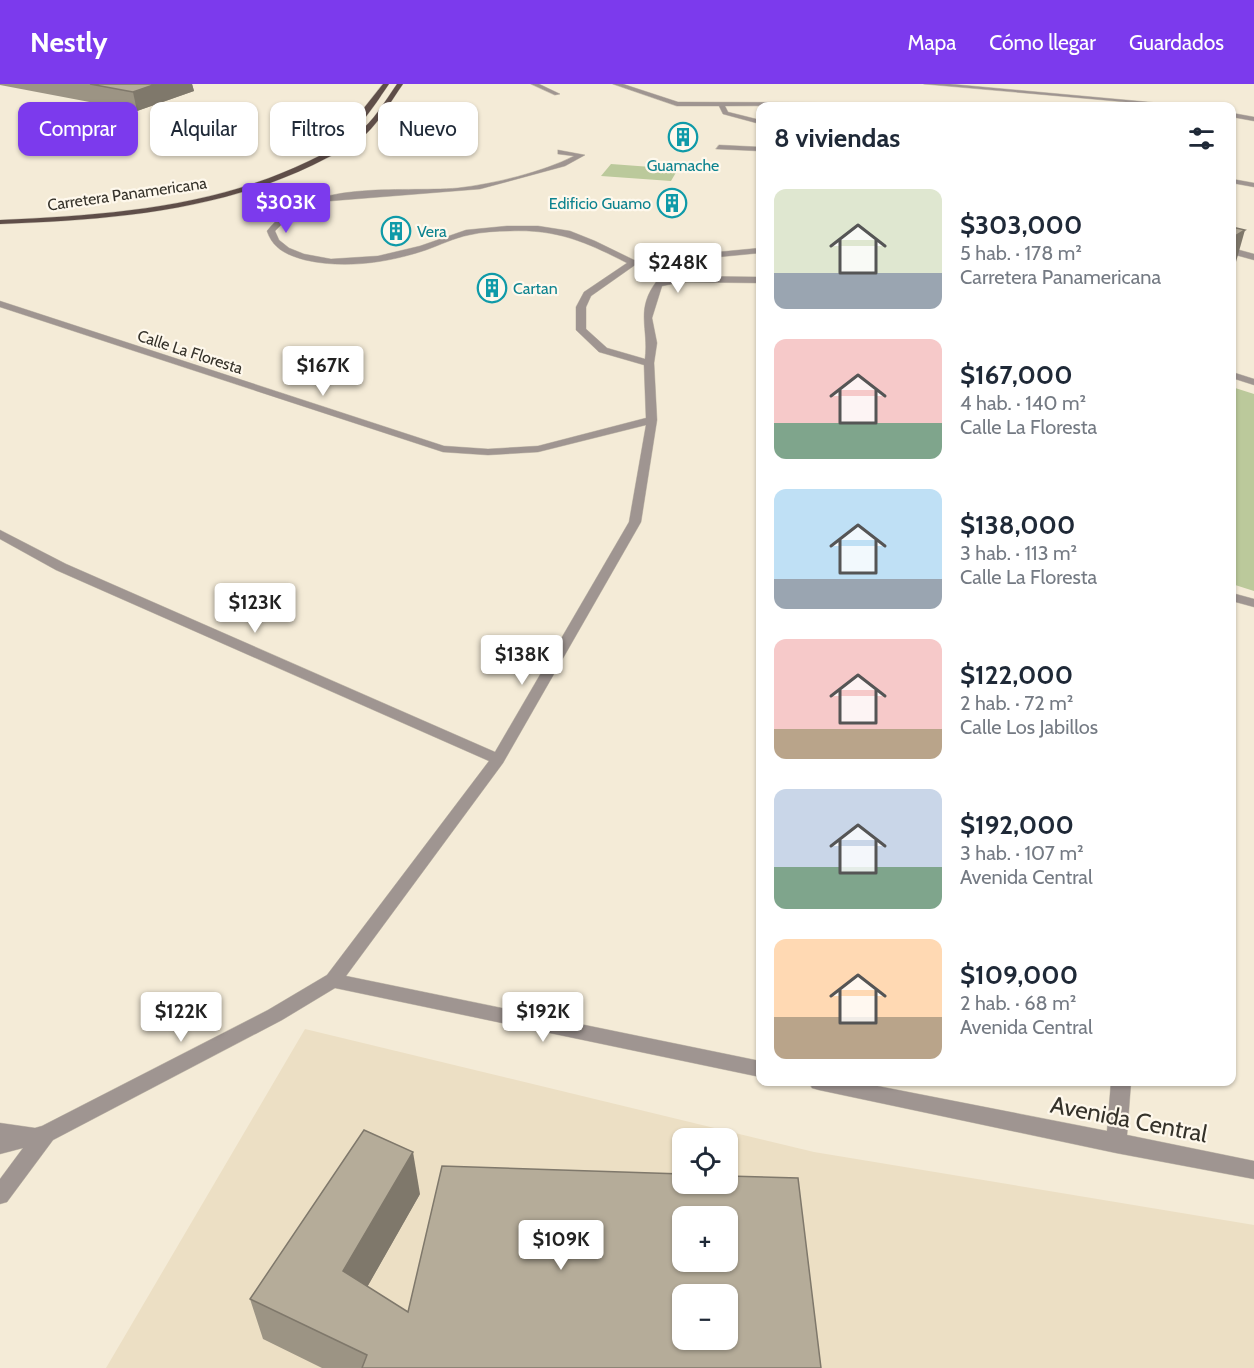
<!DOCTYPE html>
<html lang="es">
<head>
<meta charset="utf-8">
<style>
  :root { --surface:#fff; --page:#f6f6f7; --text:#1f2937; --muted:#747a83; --accent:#7c3aed }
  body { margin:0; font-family:Cabin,sans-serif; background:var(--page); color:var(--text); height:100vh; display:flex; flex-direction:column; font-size:22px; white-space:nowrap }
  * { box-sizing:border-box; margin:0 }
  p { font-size:20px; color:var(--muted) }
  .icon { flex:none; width:33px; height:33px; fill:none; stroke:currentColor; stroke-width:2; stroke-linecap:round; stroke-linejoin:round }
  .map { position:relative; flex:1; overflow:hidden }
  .side { position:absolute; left:756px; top:18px; width:480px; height:984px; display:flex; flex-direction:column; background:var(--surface); border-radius:12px; box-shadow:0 2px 4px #0004 }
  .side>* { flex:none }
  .banner { position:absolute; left:18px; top:18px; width:570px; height:54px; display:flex; gap:12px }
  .tools { position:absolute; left:672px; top:1044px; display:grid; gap:12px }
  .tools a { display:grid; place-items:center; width:66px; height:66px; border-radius:12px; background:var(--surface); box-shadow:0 2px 4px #0004; font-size:30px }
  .price { position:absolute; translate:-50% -51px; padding:0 14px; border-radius:6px; background:#fff; color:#222; font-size:20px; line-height:39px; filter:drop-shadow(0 2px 3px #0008) }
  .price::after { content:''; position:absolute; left:50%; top:36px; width:18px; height:14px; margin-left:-9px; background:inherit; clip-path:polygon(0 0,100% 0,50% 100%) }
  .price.active { background:var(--accent); color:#fff }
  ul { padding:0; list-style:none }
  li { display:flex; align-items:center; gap:18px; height:150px; padding:0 18px }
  li span { display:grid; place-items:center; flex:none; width:168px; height:120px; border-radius:12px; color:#555 }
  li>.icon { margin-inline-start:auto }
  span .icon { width:72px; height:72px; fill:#fffc; stroke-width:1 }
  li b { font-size:26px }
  h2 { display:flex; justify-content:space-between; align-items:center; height:72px; padding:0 18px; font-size:26px }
  .pill { padding:0 21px; border-radius:12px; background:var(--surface); box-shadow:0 2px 4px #0004; font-size:21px; line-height:54px }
  .pill.active { background:var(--accent); color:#fff }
  header { display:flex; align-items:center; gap:36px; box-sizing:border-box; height:84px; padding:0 30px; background:var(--accent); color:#fff }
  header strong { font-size:28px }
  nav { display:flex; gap:33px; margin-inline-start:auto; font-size:21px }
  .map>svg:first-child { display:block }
  .built { fill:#ecdfc4; fill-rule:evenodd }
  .green { fill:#bbc99b }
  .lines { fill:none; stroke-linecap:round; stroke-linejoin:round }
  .street-casing { stroke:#cec6b4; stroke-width:1 }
  .primary-casing { stroke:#cec6b4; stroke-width:1 }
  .street { fill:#9f9591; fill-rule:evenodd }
  .primary { fill:#5f4e49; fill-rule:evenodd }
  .wall { fill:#9c9484 }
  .shaded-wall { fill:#7f786b }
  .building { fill:#b5ac99; stroke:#7f786b; stroke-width:1.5; fill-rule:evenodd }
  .labels { text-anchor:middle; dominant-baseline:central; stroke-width:4.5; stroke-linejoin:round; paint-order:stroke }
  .far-culture-label { font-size:16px; fill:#0d838f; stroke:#fef8ec; text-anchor:start }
  .far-street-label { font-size:16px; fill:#35322a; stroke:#fef8ec }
  .near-street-label { font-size:24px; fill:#35322a; stroke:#fef8ec }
</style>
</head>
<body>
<header>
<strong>Nestly</strong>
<nav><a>Mapa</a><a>Cómo llegar</a><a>Guardados</a></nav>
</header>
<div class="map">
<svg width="1254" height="1284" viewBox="0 0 1254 1284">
  <rect width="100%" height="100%" fill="#f4ebd7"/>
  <!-- built -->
  <path class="built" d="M 305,945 L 814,1068 L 1254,1141 L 1254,1284 L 106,1284 ZM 682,1054 L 728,1054 L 728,1100 L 682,1100 ZM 682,1132 L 728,1132 L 728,1178 L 682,1178 ZM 682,1210 L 728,1210 L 728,1256 L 682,1256 Z"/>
  <!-- green -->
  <g class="green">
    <path d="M 611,80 L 678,85 L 671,97 L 601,92 Z"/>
    <path d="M 1232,303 L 1254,310 L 1254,507 L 1232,500 Z"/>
  </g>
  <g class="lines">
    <!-- street casing -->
    <g class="street-casing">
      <g id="street">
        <path d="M 531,0 L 539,0 L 560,10 L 555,11 Z"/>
        <path d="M 613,0 L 623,0 L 678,18 L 958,19 L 961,21 L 725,22 L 728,28 L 760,36 L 760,40 L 723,30 L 719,22 L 677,22 Z"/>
        <path d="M 924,0 L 950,0 L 1192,22 L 1171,22 Z"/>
        <path d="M 1232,29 L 1254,33 L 1254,37 L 1232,33 Z"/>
        <path d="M 719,61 L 760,63 L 760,67 L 716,65 Z"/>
        <path d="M 558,66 L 585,71 L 565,82 L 480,105 L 330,117 C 307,123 291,130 275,147 L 279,156 L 289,164 L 304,170 L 331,175 L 378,172 L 420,162 L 466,146 L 507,142 L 538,142 L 570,147 L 595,157 L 634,176 L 760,164 L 760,169 L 635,181 L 591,212 L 586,223 L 586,245 L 607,264 L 645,275 C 649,244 635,227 656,198 L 682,192 L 760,193 L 760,199 L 682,198 L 662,202 L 652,234 L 657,259 L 654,279 L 657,336 L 641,438 L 503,679 L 346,892 L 760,977 L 760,993 L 335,904 L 282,936 L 53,1056 L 7,1118 L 0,1120 L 0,1095 L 23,1064 L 0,1070 L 0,1039 L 35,1044 L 42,1042 L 268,926 L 327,891 L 489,677 L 56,486 L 0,455 L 0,446 L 66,480 L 495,668 L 629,438 L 646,341 L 538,368 L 488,371 L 443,368 L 0,223 L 0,217 L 444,362 L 488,365 L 538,362 L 646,334 L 644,281 L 599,268 L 576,246 L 576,223 L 584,208 L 627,179 C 586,158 557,145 510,147 C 496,147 482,148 469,151 C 454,154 440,161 426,166 C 387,179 345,185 305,176 C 287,171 273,165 267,147 C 309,94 398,109 458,104 C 493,100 543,88 574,72 L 558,70 Z"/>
        <path d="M 1232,95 L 1254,99 L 1254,103 L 1232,99 Z"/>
        <path d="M 1232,164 L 1254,170 L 1254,176 L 1232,170 Z"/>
        <path d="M 1232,288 L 1254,295 L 1254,301 L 1232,294 Z"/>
        <path d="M 1232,509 L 1254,515 L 1254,523 L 1232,517 Z"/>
        <path d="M 809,998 L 857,998 L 1107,1047 L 1111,998 L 1131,998 L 1127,1051 L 1254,1077 L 1254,1095 L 1116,1069 L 819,1006 L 812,1004 Z"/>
      </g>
    </g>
    <!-- primary casing -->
    <g class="primary-casing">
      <g id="primary">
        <path d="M 383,0 L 389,0 C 379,14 354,56 336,56 L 336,52 L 348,44 Z"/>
        <path d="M 397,0 L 403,0 C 391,17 380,37 365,51 C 350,64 330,72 313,81 C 215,128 107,136 0,140 L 0,136 C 106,131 212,124 309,77 C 325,69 343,62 357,50 C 374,37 385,17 397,0 Z"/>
      </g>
    </g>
    <!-- street -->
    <use href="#street" class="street"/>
    <!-- primary -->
    <use href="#primary" class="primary"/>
  </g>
  <!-- wall -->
  <g class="wall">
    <path d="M 0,0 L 192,0 L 194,7 L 137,27 L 0,1 Z"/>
    <path d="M 420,1110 L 367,1203 L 408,1228 L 821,1284 L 322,1284 L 263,1255 L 250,1215 Z"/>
  </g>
  <!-- shaded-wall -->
  <g class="shaded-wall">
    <path d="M 156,0 L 192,0 L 194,7 L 137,27 L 133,8 Z"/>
    <path d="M 1245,146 L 1232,192 L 1232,154 Z"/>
    <path d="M 413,1068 L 420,1110 L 353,1228 L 343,1187 Z"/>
  </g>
  <!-- building -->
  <g class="building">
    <path d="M 90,0 L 156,0 L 133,8 Z"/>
    <path d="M 1232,143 L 1245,146 L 1232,154 Z"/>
    <path d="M 364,1046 L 413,1068 L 343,1187 L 408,1228 L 442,1082 L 682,1090 L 682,1100 L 728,1100 L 728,1092 L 798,1094 L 821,1284 L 362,1284 L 367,1271 L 250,1215 ZM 682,1132 L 728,1132 L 728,1178 L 682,1178 ZM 682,1210 L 728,1210 L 728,1256 L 682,1256 Z"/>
  </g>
  <!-- icons -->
  <defs>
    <g id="building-ring" transform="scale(1.5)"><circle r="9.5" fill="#fef8ec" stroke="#0f9aa8" stroke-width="1.5"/><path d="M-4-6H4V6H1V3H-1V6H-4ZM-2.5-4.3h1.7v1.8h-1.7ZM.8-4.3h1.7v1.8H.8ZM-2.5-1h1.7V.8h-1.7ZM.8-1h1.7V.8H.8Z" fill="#0f9aa8"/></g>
  </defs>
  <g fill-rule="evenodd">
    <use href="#building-ring" x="683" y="53"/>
    <use href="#building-ring" x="672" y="119"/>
    <use href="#building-ring" x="396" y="147"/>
    <use href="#building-ring" x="492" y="204"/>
  </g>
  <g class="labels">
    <!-- far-culture labels -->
    <g class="far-culture-label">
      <text x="683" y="81" text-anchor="middle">Guamache</text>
      <text x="651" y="119" text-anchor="end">Edificio Guamo</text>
      <text x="417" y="147">Vera</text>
      <text x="513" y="204">Cartan</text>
    </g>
    <!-- far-street labels -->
    <g class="far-street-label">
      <text transform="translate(127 110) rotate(-8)">Carretera Panamericana</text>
      <text transform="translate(190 268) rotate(18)">Calle La Floresta</text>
    </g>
    <!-- near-street labels -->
    <g class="near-street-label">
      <text transform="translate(1129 1035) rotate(11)">Avenida Central</text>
    </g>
  </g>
</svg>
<div class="tools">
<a><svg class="icon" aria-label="locate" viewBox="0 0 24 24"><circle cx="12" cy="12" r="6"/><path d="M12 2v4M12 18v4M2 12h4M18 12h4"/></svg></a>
<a>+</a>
<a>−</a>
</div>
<b class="price active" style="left:286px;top:150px">$303K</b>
<b class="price" style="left:678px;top:210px">$248K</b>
<b class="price" style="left:323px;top:313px">$167K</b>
<b class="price" style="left:255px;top:550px">$123K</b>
<b class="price" style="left:522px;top:602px">$138K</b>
<b class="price" style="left:181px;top:959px">$122K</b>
<b class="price" style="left:543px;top:959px">$192K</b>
<b class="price" style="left:561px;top:1187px">$109K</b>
<div class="banner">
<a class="pill active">Comprar</a>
<a class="pill">Alquilar</a>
<a class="pill">Filtros</a>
<a class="pill">Nuevo</a>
</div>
<section class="side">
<h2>8 viviendas<svg class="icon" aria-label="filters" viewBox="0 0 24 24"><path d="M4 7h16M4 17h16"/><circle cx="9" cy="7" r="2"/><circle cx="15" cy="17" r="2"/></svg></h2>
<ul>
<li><span style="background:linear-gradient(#dfe7d0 70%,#9aa5b1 0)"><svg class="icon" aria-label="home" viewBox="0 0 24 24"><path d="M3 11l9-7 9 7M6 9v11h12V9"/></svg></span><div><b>$303,000</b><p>5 hab. · 178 m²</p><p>Carretera Panamericana</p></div></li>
<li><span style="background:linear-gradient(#f6c9c9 70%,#7fa58c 0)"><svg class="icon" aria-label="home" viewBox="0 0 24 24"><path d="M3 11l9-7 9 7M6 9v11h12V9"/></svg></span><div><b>$167,000</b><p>4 hab. · 140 m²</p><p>Calle La Floresta</p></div></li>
<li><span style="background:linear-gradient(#bfe0f5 75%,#9aa5b1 0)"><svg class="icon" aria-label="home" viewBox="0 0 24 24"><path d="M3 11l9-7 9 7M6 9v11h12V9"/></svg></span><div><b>$138,000</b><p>3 hab. · 113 m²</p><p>Calle La Floresta</p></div></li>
<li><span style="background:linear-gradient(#f6c9c9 75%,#b9a48a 0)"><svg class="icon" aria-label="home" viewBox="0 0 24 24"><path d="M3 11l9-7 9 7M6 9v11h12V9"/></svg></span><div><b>$122,000</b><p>2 hab. · 72 m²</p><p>Calle Los Jabillos</p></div></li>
<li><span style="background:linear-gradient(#c9d6e8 65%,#7fa58c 0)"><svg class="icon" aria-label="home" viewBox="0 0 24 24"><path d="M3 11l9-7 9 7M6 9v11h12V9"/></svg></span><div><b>$192,000</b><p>3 hab. · 107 m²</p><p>Avenida Central</p></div></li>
<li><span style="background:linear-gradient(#ffd9b3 65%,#b9a48a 0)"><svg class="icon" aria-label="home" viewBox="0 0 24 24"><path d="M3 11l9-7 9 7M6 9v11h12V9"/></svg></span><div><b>$109,000</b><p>2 hab. · 68 m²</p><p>Avenida Central</p></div></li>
</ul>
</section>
</div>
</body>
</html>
